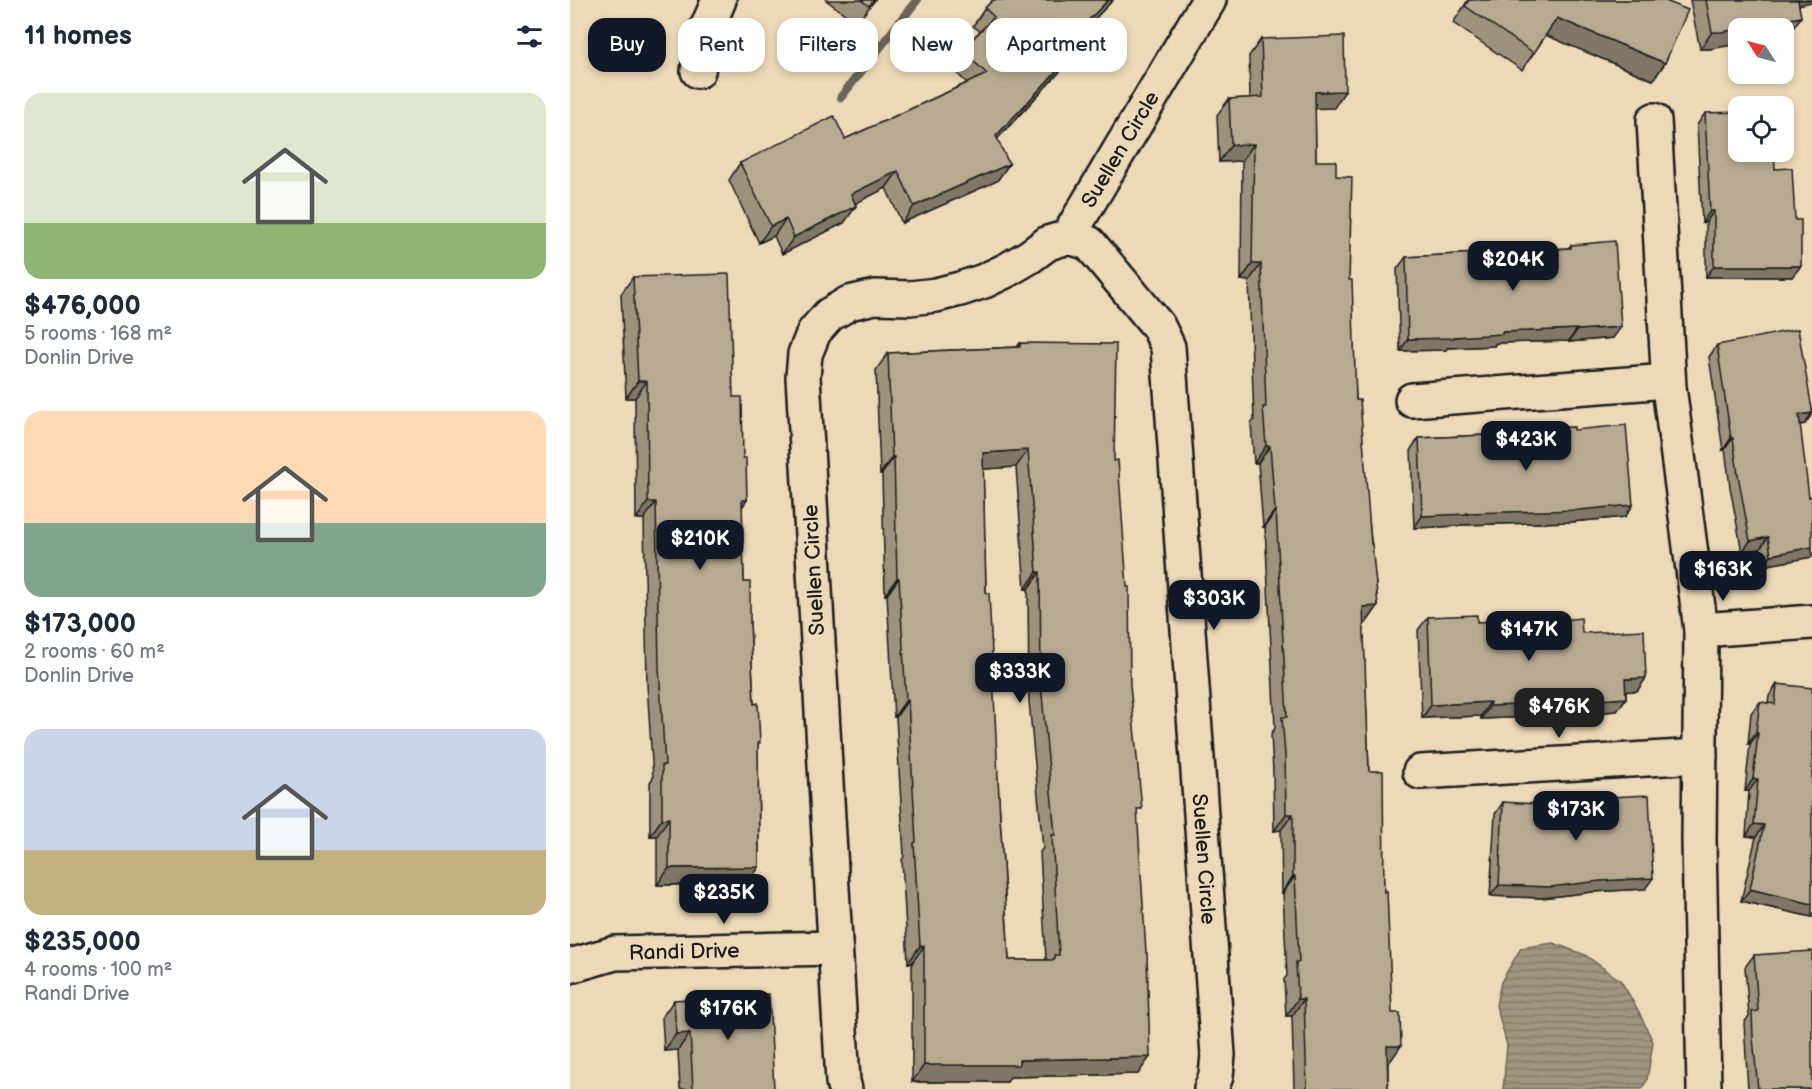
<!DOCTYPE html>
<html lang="en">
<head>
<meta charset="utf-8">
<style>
  :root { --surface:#fff; --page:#f6f6f7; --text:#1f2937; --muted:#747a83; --accent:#111827 }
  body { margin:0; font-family:"Balsamiq Sans",sans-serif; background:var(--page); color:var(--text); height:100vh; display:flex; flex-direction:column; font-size:22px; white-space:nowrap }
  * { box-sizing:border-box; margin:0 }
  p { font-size:20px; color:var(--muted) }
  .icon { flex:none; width:33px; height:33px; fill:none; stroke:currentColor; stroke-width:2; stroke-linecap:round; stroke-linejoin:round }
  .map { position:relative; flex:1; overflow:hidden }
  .details { display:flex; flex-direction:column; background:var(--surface); width:570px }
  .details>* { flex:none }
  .banner { position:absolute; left:18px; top:18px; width:570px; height:54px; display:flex; gap:12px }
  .needle { width:39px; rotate:306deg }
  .tools { position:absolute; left:1158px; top:18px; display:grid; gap:12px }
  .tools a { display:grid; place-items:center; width:66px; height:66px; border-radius:12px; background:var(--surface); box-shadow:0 3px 9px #0003; font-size:30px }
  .price { position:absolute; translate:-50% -51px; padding:0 14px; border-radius:12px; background:var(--accent); color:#fff; font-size:20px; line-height:39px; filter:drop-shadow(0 2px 3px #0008) }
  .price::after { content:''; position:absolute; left:50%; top:36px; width:18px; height:14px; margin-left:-9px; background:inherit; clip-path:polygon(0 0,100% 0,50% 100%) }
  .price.current { background:#222; color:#fff }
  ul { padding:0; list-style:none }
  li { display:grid; align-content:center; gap:12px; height:318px; padding:0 24px }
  li span { display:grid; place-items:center; height:186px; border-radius:18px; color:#555 }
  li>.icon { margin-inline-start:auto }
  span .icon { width:108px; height:108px; fill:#fffc; stroke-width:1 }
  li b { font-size:26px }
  h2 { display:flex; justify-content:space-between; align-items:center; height:72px; padding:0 24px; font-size:26px }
  .pill { padding:0 21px; border-radius:18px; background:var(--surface); box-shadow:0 3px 9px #0003; font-size:21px; line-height:54px }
  .pill.current { background:var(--accent); color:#fff }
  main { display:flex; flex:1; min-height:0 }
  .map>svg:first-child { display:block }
  .water { fill:url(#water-rules); stroke:#6c6557; stroke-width:1.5 }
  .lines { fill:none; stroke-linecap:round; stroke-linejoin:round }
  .stream { stroke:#6c6557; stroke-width:9 }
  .street-casing { stroke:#1c1c1c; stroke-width:38 }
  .street { stroke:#ecd9b7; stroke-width:33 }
  .wall { fill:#9e927d; stroke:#1c1c1c; stroke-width:1.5; fill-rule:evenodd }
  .shaded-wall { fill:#817766; stroke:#1c1c1c; stroke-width:1.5 }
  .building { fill:#b8aa91; stroke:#1c1c1c; stroke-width:1.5; fill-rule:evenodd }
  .labels { text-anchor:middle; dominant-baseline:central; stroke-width:5; stroke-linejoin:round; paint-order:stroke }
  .street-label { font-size:21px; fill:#1c1c1c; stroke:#ecd9b7 }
</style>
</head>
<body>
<main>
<section class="details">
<h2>11 homes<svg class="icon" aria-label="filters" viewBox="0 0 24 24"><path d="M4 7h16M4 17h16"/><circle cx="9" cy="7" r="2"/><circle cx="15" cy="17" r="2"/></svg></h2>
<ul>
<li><span style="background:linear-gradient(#dfe7d0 70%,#8fb573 0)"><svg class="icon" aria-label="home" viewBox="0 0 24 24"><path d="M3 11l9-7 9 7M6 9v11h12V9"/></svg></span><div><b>$476,000</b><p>5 rooms · 168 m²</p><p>Donlin Drive</p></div></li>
<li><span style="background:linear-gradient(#ffd9b3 60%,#7fa58c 0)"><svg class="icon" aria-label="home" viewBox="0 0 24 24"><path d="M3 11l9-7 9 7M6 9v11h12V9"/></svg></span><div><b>$173,000</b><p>2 rooms · 60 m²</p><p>Donlin Drive</p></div></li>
<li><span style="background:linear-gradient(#c9d6e8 65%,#c2b280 0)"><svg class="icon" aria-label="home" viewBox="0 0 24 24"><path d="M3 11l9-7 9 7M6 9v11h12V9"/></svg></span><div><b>$235,000</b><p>4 rooms · 100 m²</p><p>Randi Drive</p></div></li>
</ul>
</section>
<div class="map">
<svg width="1242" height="1089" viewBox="0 0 1242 1089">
  <defs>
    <pattern id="water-rules" width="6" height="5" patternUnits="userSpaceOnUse" patternTransform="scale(1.5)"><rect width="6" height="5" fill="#a2957f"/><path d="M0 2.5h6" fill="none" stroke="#837967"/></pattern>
  </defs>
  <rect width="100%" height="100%" fill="#ecd9b7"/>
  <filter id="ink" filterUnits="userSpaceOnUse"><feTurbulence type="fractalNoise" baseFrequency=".0167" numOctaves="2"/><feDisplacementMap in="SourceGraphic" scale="12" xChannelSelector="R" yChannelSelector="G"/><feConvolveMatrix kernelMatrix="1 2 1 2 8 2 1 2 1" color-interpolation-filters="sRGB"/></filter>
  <g filter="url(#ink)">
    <!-- water -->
    <path class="water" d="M 983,943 L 1015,955 L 1051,981 L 1068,1010 L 1083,1042 L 1077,1080 L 1072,1089 L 933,1089 L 937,1045 L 926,1005 L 931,982 L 951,948 Z"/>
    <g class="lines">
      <!-- stream -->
      <path class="stream" d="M 271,97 L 347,0"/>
      <!-- street casing -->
      <g class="street-casing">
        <g id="street">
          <path d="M 128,71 L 134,35 L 149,0"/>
          <path d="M 1084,120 L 1099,387 L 1131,630 L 1129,840 L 1134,1089"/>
          <path id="s1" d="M 498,237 L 639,0"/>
          <path d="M 842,400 L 1098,381"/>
          <path d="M 1131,630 L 1242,622"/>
          <path d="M 850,772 L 1130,756"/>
          <path id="s2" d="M 0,966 L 45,953 L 265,948"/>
          <path id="s3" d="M 275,1089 L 273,1082 L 233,377 L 235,354 L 244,332 L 259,315 L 279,303 L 305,297 L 340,298 L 366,295 L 390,289 L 414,281 L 437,270 L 459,257 L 478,243 L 498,237 L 519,243 L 588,326 L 598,347 L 648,1055 L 646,1076 L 641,1089"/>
        </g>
      </g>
      <!-- street -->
      <use href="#street" class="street"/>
    </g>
    <!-- wall -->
    <g class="wall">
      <path d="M 256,0 L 305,0 L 287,23 Z"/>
      <path d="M 423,0 L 543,0 L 517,27 L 511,49 L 427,139 L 439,164 L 427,181 L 332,223 L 316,188 L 285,203 L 286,206 L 274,223 L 212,254 L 204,236 L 189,243 L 159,180 L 170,163 L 275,139 L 397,83 L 380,67 L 392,50 L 410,31 L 403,26 L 415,8 Z"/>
      <path d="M 898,0 L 1093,0 L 1095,63 L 1083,80 L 976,35 L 952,70 L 883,23 Z"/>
      <path d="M 1120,0 L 1242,0 L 1229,5 L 1219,34 L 1214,35 L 1214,28 L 1140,49 L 1130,49 Z"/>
      <path d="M 691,39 L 764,108 L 745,108 L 746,161 L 766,176 L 779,280 L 786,400 L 808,606 L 796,623 L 793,623 L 799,771 L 814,892 L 819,1063 L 818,1063 L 818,1089 L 724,1089 L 722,1016 L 716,1016 L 714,979 L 717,976 L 713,893 L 712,893 L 711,830 L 704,831 L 703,772 L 701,734 L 705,728 L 695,527 L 693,527 L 688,463 L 684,463 L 681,424 L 684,420 L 679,281 L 671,280 L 672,161 L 649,162 L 647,115 L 659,99 L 680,98 L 679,56 Z"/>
      <path d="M 1135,113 L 1205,169 L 1222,277 L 1136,277 L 1136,222 L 1132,223 L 1127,125 Z"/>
      <path d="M 1001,245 L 1043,338 L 999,342 L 999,341 L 926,343 L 924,346 L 877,348 L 876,350 L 830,351 L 827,269 L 836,257 L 998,248 Z"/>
      <path d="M 63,277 L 163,397 L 173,458 L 177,500 L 172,507 L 174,582 L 180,623 L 184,704 L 188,746 L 189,867 L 177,884 L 87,885 L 87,836 L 80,836 L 80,782 L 83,778 L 77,684 L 74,519 L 66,519 L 65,398 L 56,398 L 51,294 Z"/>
      <path d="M 450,343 L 544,461 L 567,815 L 568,1074 L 440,1077 L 437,1082 L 342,1082 L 342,963 L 338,963 L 332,860 L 334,856 L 326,717 L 324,717 L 317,595 L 315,595 L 312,474 L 310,474 L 306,370 L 318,353 L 447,347 ZM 446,467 L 455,589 L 458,589 L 459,701 L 473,848 L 470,852 L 476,960 L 439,960 L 416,593 L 413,469 Z"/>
      <path d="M 1147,345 L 1242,409 L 1242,414 L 1235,424 L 1230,425 L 1242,557 L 1193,566 L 1190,549 L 1172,552 L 1160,487 L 1155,449 L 1153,450 L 1139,357 Z"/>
      <path d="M 965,428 L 1004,430 L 1063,505 L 1055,517 L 1001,522 L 890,525 L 889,526 L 844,528 L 841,449 L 849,438 L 962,433 Z"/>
      <path d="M 858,617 L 907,622 L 951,624 L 1012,633 L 1076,678 L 1067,691 L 1056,691 L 1056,698 L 1047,711 L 963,717 L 911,719 L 911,716 L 852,718 L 848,630 Z"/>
      <path d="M 1207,684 L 1242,917 L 1171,901 L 1186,837 L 1176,836 L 1179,791 L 1175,791 L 1180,744 L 1178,744 L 1181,713 L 1190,702 L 1198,703 L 1199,696 Z"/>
      <path d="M 933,802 L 1075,889 L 1022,892 L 972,898 L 920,896 L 925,814 Z"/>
      <path d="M 1184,955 L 1242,1089 L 1178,1089 L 1174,1023 L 1179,1016 L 1175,967 Z"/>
      <path d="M 104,1000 L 204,1089 L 110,1089 L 108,1050 L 94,1051 L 92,1017 Z"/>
    </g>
    <!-- shaded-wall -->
    <g class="shaded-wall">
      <path d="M 538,0 L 543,0 L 503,41 L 515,24 Z"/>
      <path d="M 1220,0 L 1242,0 L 1242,2 L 1214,8 Z"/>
      <path d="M 1231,17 L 1219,34 L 1214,35 L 1214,28 L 1173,28 Z"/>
      <path d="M 987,18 L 1095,63 L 1083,80 L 975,35 Z"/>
      <path d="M 1168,29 L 1168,44 L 1140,49 L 1130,49 L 1142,32 Z"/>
      <path d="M 523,32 L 511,49 L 414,153 L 426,136 Z"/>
      <path d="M 775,91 L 764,108 L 733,109 L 745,92 Z"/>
      <path d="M 684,144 L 672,161 L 649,162 L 661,145 Z"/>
      <path d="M 439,164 L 427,181 L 332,223 L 344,206 Z"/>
      <path d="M 328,171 L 316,188 L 269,212 L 281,194 Z"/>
      <path d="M 286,206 L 274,223 L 212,254 L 224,237 Z"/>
      <path d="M 1140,211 L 1144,211 L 1136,222 L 1132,223 Z"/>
      <path d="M 216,219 L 204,236 L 189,243 L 201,226 Z"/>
      <path d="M 682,264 L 691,264 L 679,281 L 671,280 Z"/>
      <path d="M 1144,266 L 1231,266 L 1222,277 L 1136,277 Z"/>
      <path d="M 1051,327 L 1043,338 L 999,342 L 1007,330 Z"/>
      <path d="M 1007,329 L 999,341 L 926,343 L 924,346 L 877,348 L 876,350 L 830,351 L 838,339 L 884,337 L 932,332 Z"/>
      <path d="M 68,381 L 77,381 L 65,398 L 56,398 Z"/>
      <path d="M 1242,413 L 1235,424 L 1221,426 L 1229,415 Z"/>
      <path d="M 1161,438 L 1163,438 L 1155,449 L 1153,450 Z"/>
      <path d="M 696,446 L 700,446 L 688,463 L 684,463 Z"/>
      <path d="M 458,450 L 446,467 L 401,470 L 413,453 Z"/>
      <path d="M 322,457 L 324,457 L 312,474 L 310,474 Z"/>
      <path d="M 172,500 L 177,500 L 165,517 Z"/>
      <path d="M 78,502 L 86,502 L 74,519 L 66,519 Z"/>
      <path d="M 1063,505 L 1055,517 L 1001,522 L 890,525 L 889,526 L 844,528 L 852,516 L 897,513 Z"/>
      <path d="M 705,510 L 706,510 L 695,527 L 693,527 Z"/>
      <path d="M 1198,537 L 1190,549 L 1172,552 L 1180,541 Z"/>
      <path d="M 1242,547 L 1242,557 L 1193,566 L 1201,555 Z"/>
      <path d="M 467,572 L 470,572 L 458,589 L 455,589 Z"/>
      <path d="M 327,578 L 329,578 L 317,595 L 315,595 Z"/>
      <path d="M 808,606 L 796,623 L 781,624 L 793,607 Z"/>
      <path d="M 1076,678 L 1067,691 L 1046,692 L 1055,679 Z"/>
      <path d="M 1056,698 L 1047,711 L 963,717 L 911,719 L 920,706 Z"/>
      <path d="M 336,700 L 338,700 L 326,717 L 324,717 Z"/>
      <path d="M 920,702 L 911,716 L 852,718 L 861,705 Z"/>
      <path d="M 1186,732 L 1188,733 L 1180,744 L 1178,744 Z"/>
      <path d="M 1183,779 L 1188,779 L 1179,791 L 1175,791 Z"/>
      <path d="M 716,814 L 723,814 L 711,830 L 704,831 Z"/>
      <path d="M 99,818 L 87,836 L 80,836 L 92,819 Z"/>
      <path d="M 1184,824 L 1194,825 L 1186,837 L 1176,836 Z"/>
      <path d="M 189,867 L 177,884 L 87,885 L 99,868 Z"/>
      <path d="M 723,876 L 725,876 L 713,893 L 712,893 Z"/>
      <path d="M 1083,878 L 1075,889 L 1022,892 L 972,898 L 920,896 L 929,885 Z"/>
      <path d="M 1180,889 L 1242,904 L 1242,917 L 1171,901 Z"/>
      <path d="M 350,946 L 354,946 L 342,963 L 338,963 Z"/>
      <path d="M 728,999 L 734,999 L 722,1016 L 716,1016 Z"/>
      <path d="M 120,1033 L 108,1050 L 94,1051 L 106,1034 Z"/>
      <path d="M 817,1046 L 831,1046 L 819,1063 L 805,1063 Z"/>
      <path d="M 580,1057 L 568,1074 L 440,1077 L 437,1082 L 342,1082 L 354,1065 L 449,1060 Z"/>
    </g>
    <!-- building -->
    <g class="building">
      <path d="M 291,0 L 304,0 L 299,6 Z"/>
      <path d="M 423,0 L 538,0 L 515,24 L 523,32 L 426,136 L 439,164 L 344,206 L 328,171 L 281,194 L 286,206 L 224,237 L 216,219 L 201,226 L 170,163 L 264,116 L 275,139 L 417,74 L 392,50 L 424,17 L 415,8 Z"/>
      <path d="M 899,0 L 1093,0 L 1118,10 L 1095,63 L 987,18 L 964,53 L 895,6 Z"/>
      <path d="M 1136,0 L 1228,0 L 1231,17 L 1168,28 L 1168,29 L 1152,32 L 1142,32 Z"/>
      <path d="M 774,36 L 775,91 L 745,92 L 746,161 L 766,161 L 766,176 L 782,177 L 779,280 L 782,280 L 786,400 L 790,400 L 801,544 L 802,544 L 808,606 L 793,607 L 799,771 L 813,771 L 814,892 L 817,891 L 822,1013 L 830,1013 L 831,1046 L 817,1046 L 818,1089 L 737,1089 L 734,999 L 728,999 L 726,962 L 729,962 L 725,876 L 723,876 L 723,814 L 716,814 L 715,755 L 712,717 L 717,717 L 706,510 L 705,510 L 700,446 L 696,446 L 693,407 L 696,407 L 691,264 L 682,264 L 684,144 L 661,145 L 659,99 L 693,97 L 691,39 Z"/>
      <path d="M 1168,112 L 1168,152 L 1204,152 L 1205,169 L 1222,168 L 1225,220 L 1231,220 L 1231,266 L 1144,266 L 1144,211 L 1140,211 L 1135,113 Z"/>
      <path d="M 1045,241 L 1051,327 L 1007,330 L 1007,329 L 932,332 L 932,334 L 884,337 L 884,338 L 838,339 L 836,257 L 1001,248 L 1001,245 Z"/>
      <path d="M 159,274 L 163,397 L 172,397 L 173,458 L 176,458 L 177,500 L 172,500 L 174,582 L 180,582 L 180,623 L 184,704 L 188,703 L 190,743 L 188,743 L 189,867 L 99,868 L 99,818 L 92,819 L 92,765 L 95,765 L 89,667 L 86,502 L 78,502 L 77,381 L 68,381 L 63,277 Z"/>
      <path d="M 1228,329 L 1242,409 L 1242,413 L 1229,415 L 1239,497 L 1242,496 L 1242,547 L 1201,555 L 1198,537 L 1180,541 L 1168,475 L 1163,438 L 1161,438 L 1147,345 Z"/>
      <path d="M 450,343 L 546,344 L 544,461 L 548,460 L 557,587 L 559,587 L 560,685 L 572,809 L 567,809 L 576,953 L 577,953 L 580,1057 L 449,1060 L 449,1065 L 354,1065 L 354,946 L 350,946 L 344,843 L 346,842 L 338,700 L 336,700 L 329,578 L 327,578 L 324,457 L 322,457 L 318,353 L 450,347 ZM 458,450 L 467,572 L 470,572 L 471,684 L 485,835 L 482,835 L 489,955 L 484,955 L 484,960 L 439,960 L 430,818 L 419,593 L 416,593 L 413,453 Z"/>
      <path d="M 1056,425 L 1063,505 L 1009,510 L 897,513 L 898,514 L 852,516 L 849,438 L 965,433 L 965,428 L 1004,427 L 1004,430 Z"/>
      <path d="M 907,615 L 907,622 L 951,620 L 951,624 L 1011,618 L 1012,633 L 1074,630 L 1076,678 L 1055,679 L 1056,698 L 972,704 L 920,706 L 920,702 L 861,705 L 858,617 Z"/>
      <path d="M 1207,684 L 1242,688 L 1242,904 L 1180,889 L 1194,825 L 1184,824 L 1188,779 L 1183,779 L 1188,733 L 1186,732 L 1190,702 L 1205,704 Z"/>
      <path d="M 1079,795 L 1083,878 L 1030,881 L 980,887 L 929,885 L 933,802 L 966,804 L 1021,798 Z"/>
      <path d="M 1242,951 L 1242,1089 L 1188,1089 L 1183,1038 L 1182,1012 L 1188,1011 L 1184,955 Z"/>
      <path d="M 199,994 L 204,1089 L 123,1089 L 120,1033 L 106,1034 L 104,1000 Z"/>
    </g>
  </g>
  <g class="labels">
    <!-- street labels -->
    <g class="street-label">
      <text stroke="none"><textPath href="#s1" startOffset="102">Suellen Circle</textPath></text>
      <text transform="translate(244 570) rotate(-93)">Suellen Circle</text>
      <text stroke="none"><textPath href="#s3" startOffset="1706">Suellen Circle</textPath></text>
      <text stroke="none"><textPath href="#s2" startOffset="116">Randi Drive</textPath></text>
    </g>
  </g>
</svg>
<div class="tools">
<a><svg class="needle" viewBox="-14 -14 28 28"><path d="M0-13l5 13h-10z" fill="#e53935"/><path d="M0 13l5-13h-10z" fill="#747a83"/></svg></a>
<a><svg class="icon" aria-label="locate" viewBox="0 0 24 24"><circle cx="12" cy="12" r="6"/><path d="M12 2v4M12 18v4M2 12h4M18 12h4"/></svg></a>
</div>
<b class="price" style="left:943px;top:292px">$204K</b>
<b class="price" style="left:956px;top:472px">$423K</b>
<b class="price" style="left:130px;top:571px">$210K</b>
<b class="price" style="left:1153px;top:602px">$163K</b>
<b class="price" style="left:644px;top:631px">$303K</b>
<b class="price" style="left:959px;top:662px">$147K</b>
<b class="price" style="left:450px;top:704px">$333K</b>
<b class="price current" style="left:989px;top:739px">$476K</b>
<b class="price" style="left:1006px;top:842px">$173K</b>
<b class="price" style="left:154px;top:925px">$235K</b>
<b class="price" style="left:158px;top:1041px">$176K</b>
<div class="banner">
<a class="pill current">Buy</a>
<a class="pill">Rent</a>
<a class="pill">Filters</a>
<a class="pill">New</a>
<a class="pill">Apartment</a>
</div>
</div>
</main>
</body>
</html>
